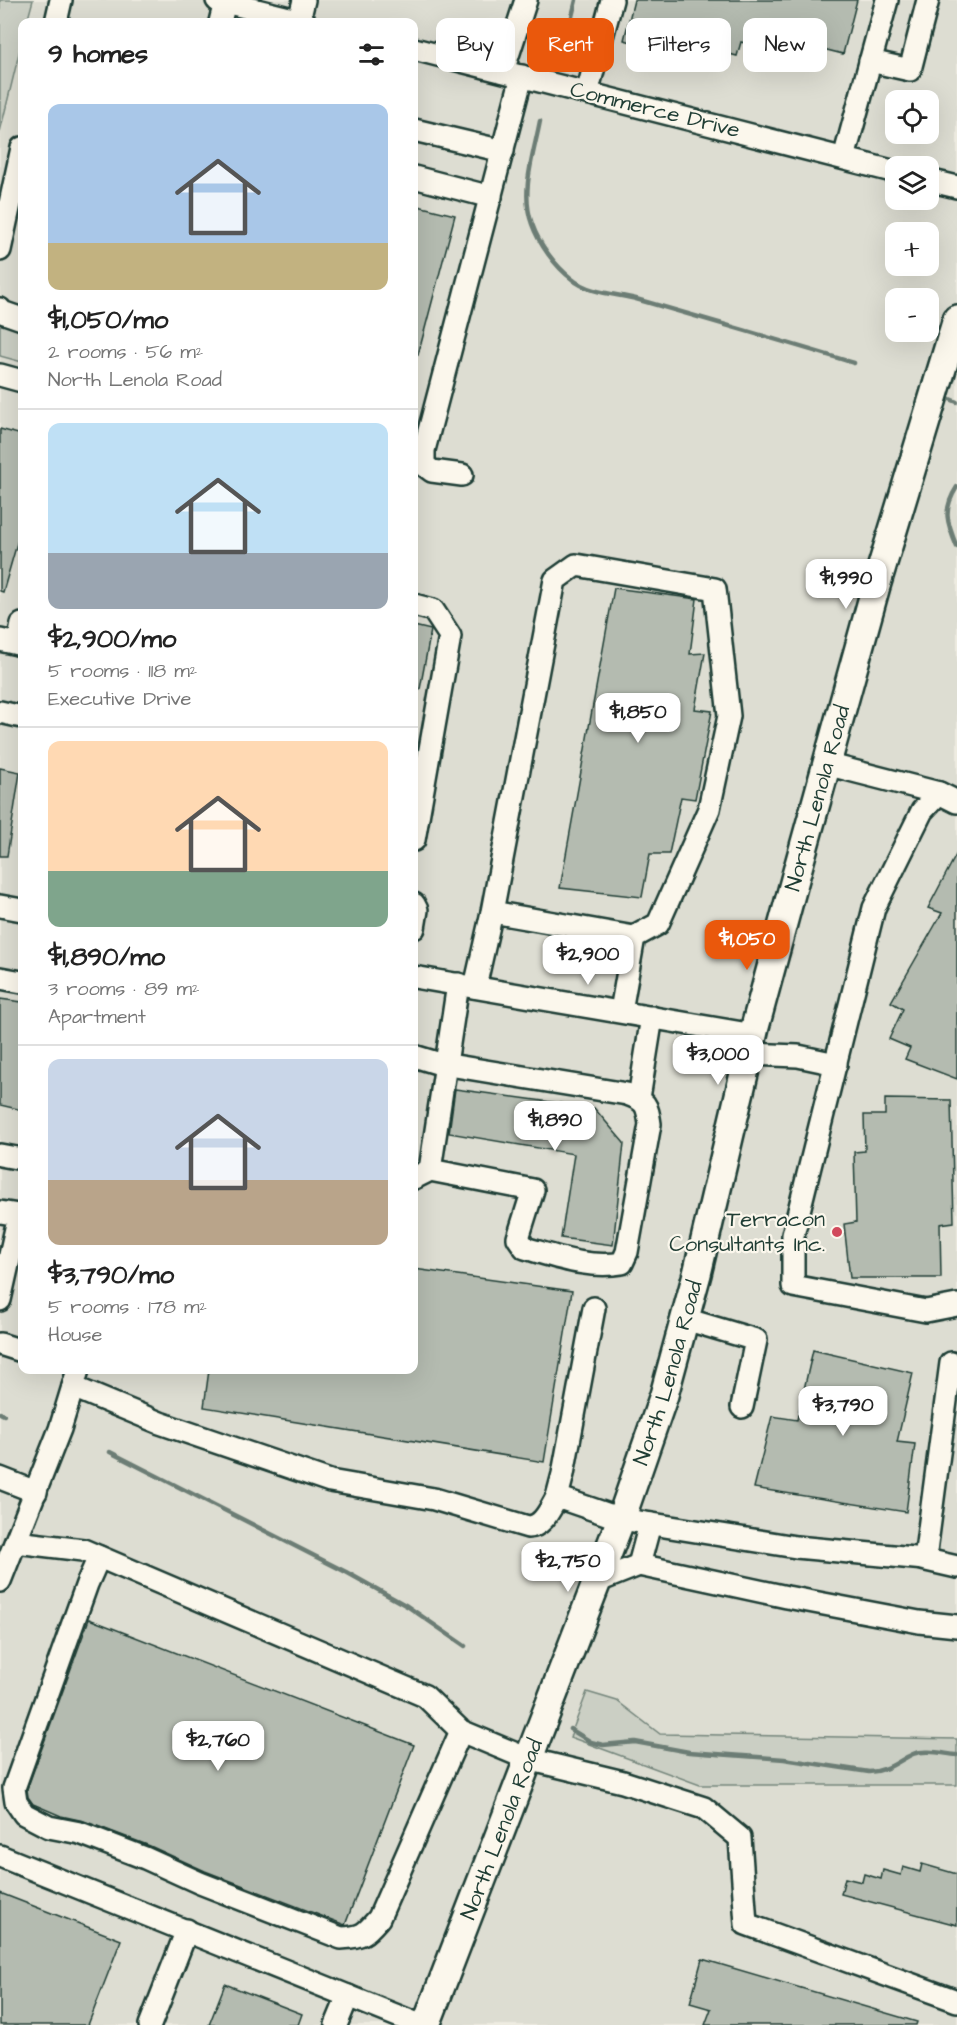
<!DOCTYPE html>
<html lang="en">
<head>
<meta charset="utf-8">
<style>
  :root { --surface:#fff; --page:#f6f6f6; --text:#222; --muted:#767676; --line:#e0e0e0; --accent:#ea580c }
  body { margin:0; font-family:"Architects Daughter",sans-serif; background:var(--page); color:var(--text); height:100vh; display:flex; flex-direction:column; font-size:22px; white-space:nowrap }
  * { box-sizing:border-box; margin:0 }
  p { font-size:20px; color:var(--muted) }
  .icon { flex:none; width:33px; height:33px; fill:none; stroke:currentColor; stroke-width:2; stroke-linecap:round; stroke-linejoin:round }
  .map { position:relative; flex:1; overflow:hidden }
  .side { position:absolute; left:18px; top:18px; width:400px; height:1356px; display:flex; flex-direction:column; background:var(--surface); border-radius:12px; box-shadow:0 6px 24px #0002 }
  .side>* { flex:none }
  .hud { position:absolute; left:436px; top:18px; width:430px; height:54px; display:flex; gap:12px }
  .tools { position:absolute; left:885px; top:90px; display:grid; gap:12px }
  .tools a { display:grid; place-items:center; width:54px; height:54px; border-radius:12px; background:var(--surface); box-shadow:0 6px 24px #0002; font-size:30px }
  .price { position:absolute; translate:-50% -51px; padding:0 14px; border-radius:12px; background:#fff; color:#222; font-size:20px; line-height:39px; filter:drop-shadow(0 2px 3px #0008) }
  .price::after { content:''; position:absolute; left:50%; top:36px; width:18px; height:14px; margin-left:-9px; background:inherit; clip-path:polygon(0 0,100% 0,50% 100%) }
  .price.active { background:var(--accent); color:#fff }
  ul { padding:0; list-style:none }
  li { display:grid; align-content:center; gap:12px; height:318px; padding:0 30px }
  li+li { border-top:2px solid var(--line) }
  li span { display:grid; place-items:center; height:186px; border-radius:12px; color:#555 }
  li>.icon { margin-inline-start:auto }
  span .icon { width:108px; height:108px; fill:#fffc; stroke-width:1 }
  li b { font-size:26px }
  h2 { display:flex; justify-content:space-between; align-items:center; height:72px; padding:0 30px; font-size:26px }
  .tag { padding:0 21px; border-radius:12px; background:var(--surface); box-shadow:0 6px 24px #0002; font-size:21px; line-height:54px }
  .tag.active { background:var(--accent); color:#fff }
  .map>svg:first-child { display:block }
  .built { fill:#ddddd2; fill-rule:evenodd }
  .green { fill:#cbcfc4; stroke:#75867c; stroke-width:1.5 }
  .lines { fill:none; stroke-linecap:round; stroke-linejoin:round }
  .stream { stroke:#6c7d74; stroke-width:4.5 }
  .building { fill:#b4bbb0; stroke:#1f3d34; stroke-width:1.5 }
  .minor-casing { stroke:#1f3d34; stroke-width:26 }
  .major-casing { stroke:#1f3d34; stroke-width:32 }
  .minor { stroke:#fbf7ec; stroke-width:21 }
  .major { stroke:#fbf7ec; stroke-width:27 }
  .poi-dot { fill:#d1495b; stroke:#fbf7ec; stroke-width:2 }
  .labels { text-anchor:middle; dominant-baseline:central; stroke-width:4.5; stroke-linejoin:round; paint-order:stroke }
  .street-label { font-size:22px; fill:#1f3d34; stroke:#fbf7ec }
  .poi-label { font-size:22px; fill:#1f3d34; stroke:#fbf7ec; text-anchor:end }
</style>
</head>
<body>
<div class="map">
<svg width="957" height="2025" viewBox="0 0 957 2025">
  <rect width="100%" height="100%" fill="#eeece1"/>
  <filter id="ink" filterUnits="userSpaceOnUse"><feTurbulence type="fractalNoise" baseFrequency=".0167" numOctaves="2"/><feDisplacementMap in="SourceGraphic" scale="12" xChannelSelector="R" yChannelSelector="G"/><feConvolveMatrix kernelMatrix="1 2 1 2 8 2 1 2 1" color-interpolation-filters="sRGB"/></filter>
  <g filter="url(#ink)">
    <!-- built -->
    <path class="built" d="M 0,0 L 957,0 L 957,2025 L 0,2025 ZM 22,22 L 414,22 L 414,1370 L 22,1370 ZM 896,100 L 928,100 L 928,134 L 896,134 ZM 896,166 L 928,166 L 928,200 L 896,200 ZM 896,232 L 928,232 L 928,266 L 896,266 ZM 896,298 L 928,298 L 928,332 L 896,332 Z"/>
    <!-- green -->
    <g class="green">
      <path d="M 0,0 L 33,0 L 27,22 L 22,22 L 22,41 L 0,132 Z"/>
      <path d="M 0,323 L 22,329 L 22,362 L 0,356 Z"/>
      <path d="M 587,1692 L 617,1701 L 660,1734 L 957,1739 L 957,1785 L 700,1785 L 570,1737 Z"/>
    </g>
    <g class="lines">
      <!-- stream -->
      <g class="stream">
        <path d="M 566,41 L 576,0"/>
        <path d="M 540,121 C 534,153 520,192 532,224 C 539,244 555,266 572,279 C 588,293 616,294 636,299 C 709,320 782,341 854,363"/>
        <path d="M 950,399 L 957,402"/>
        <path d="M 957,487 C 942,510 947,523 957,547"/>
        <path d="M 0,1413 L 4,1415"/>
        <path d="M 110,1452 L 346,1572 L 407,1606 L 465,1646"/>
        <path d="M 570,1729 L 591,1742 L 603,1745 L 635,1742 L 689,1752 L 784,1759 L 869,1772 C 889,1771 896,1762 913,1754 C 926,1749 944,1754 957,1755"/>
      </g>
    </g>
    <!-- building -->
    <g class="building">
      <path d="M 634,0 L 857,0 L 843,54 L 799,43 L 796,57 L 741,42 L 737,56 L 680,41 L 677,54 L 624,40 Z"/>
      <path d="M 414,205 L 455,215 L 418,355 L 414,354 Z"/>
      <path d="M 0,429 L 22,435 L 22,526 L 3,592 L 0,591 Z"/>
      <path d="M 614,588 L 697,599 L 690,654 L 705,653 L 695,709 L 712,711 L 695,799 L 681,797 L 669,854 L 650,854 L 642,897 L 560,888 Z"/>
      <path d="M 414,626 L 431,630 L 420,689 L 414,689 Z"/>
      <path d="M 0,768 L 20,772 L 7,856 L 0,856 Z"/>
      <path d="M 957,853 L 957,1079 L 905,1059 L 910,1048 L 889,1039 L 903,1009 L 891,1002 L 942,913 L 928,908 Z"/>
      <path d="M 0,999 L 22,1002 L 22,1110 L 0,1105 Z"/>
      <path d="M 455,1089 L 594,1108 L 624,1143 L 613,1245 L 561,1238 L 574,1154 L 449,1133 Z"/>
      <path d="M 885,1099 L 951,1100 L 954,1222 L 940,1224 L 941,1278 L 850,1278 L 844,1224 L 856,1222 L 854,1152 L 865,1151 L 864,1115 L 885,1115 Z"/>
      <path d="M 414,1269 L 572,1291 L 544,1462 L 204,1407 L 209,1370 L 414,1370 Z"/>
      <path d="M 813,1350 L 913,1373 L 897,1442 L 915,1444 L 906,1512 L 754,1488 L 772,1416 L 797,1420 Z"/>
      <path d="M 89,1619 L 414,1745 L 345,1925 L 205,1871 L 150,1846 L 84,1821 L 61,1816 L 33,1804 L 28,1797 L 27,1789 Z"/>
      <path d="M 922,1864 L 957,1874 L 957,1925 L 841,1894 L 845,1878 L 862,1882 L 864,1874 L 881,1879 L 883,1870 L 901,1875 L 903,1867 L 920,1872 Z"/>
      <path d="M 0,1893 L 121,1940 L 88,2025 L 0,2025 Z"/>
      <path d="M 702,1959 L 917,2022 L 916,2025 L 705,2025 L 711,2009 L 690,2003 Z"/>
      <path d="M 225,1984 L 302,2014 L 298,2025 L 209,2025 Z"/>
    </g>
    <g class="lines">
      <!-- minor casing -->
      <g class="minor-casing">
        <g id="minor">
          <path d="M 217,0 L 305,22"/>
          <path d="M 299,21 L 304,0"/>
          <path d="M 56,22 L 61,0"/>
          <path d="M 220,22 L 225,2"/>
          <path d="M 414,49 L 896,172"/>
          <path d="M 870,61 L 910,70 L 928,0"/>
          <path d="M 503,71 L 526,0"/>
          <path d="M 587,93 L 612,0"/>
          <path d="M 414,130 L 503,151"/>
          <path d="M 844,158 L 887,0"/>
          <path d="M 414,177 L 491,197"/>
          <path d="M 928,180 L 957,187"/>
          <path d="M 0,250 L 22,148"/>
          <path d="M 0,309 L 2,312 L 22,319"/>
          <path d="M 0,375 L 22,381"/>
          <path d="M 462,475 L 432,471 L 424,465 L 424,450 L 522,76"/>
          <path d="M 414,605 L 433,610 L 450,636 L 414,840"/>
          <path d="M 0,640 L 22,645"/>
          <path d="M 18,644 L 22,624"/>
          <path d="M 0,712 L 22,717"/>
          <path d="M 826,764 L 939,793"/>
          <path d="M 957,802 L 939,793 L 922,811 L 874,908 L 793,1235 L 793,1286 L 926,1311 L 957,1305"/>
          <path d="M 414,904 L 417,910 L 414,928"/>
          <path d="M 0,906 L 22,910"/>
          <path d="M 492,912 L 634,937"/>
          <path d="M 414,977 L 754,1035"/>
          <path d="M 0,978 L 22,982"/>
          <path d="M 475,987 L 492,912 L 555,580 L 576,565 L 715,589 L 729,716 L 709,809 L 658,924 L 634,937 L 621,1011"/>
          <path d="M 749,1054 L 798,1056 L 836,1064"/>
          <path d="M 414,1056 L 437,1063 L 627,1094 C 646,1101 647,1104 650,1124 L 627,1252 L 622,1263 C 589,1269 557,1257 525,1248 L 518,1238 L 533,1190 L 430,1170 L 414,1178"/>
          <path d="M 639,1098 L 652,1017"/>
          <path d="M 0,1155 L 22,1159"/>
          <path d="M 430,1170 L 458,984"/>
          <path d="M 0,1212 L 19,1215 L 0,1300"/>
          <path d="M 685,1319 L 756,1340 L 742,1407"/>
          <path d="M 0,1344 L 22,1351"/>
          <path d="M 73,1387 L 160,1423 L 330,1481 L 434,1499 L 528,1527 C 543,1527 550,1509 557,1497 L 621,1519 L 796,1547 L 925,1559 L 951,1363"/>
          <path d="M 0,1478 L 36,1492"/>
          <path d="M 557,1497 L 563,1474 L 594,1308"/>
          <path d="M 16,1542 L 83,1550 L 425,1696 L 461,1731 L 528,1759 L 623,1782 L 704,1808 L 740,1838 L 746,1924 L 957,2001"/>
          <path d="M 99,1557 L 87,1584 L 14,1788 L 16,1802 L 24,1814 L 49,1827 L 80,1833 L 145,1858 L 200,1883 L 341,1938 C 363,1937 365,1934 379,1918 L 461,1731"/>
          <path d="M 922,1559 L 957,1567"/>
          <path d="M 639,1565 L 650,1524"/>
          <path d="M 0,1581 L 60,1429 L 78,1370"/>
          <path d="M 596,1582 L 639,1565 L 787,1597 L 919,1622 L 957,1626"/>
          <path d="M 0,1856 L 420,2025"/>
          <path d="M 150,2025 L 187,1930"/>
          <path d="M 336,2025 L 348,1996"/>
        </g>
      </g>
      <!-- major casing -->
      <g class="major-casing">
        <g id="major">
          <path id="s1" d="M 426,2025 L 621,1519 L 664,1395 L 697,1274 L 755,1027 L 798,868 L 876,586 L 957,319"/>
        </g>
      </g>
      <!-- minor -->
      <use href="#minor" class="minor"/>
      <!-- major -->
      <use href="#major" class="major"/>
    </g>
  </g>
  <!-- markers -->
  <circle class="poi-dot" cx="837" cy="1232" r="6"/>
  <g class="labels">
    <!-- street labels -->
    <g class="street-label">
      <text transform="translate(655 110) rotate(14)">Commerce Drive</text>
      <text stroke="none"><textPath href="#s1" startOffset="1290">North Lenola Road</textPath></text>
      <text stroke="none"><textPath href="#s1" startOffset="696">North Lenola Road</textPath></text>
      <text stroke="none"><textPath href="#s1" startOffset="210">North Lenola Road</textPath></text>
    </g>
    <!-- poi labels -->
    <g class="poi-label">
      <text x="825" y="1219">Terracon<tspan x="825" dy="25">Consultants Inc.</tspan></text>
    </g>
  </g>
</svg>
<div class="tools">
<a><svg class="icon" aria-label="locate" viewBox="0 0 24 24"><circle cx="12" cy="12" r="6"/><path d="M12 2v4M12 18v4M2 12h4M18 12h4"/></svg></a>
<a><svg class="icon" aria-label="layers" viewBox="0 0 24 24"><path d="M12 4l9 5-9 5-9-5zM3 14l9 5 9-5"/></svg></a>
<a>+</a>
<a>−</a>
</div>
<b class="price" style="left:846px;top:610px">$1,990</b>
<b class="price" style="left:638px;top:744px">$1,850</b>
<b class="price active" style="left:747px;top:971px">$1,050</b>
<b class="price" style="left:588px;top:986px">$2,900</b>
<b class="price" style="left:718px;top:1086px">$3,000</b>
<b class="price" style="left:555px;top:1152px">$1,890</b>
<b class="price" style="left:843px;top:1437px">$3,790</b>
<b class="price" style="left:568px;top:1593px">$2,750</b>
<b class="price" style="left:218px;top:1772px">$2,760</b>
<div class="hud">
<a class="tag">Buy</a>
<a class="tag active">Rent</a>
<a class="tag">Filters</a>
<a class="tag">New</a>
</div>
<section class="side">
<h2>9 homes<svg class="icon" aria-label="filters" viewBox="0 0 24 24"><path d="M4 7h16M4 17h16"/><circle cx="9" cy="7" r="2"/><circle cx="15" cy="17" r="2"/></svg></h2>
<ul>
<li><span style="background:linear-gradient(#a9c7e8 75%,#c2b280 0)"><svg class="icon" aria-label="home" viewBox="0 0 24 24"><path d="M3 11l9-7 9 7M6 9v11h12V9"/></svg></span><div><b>$1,050/mo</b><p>2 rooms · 56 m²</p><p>North Lenola Road</p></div></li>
<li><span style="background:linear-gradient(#bfe0f5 70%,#9aa5b1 0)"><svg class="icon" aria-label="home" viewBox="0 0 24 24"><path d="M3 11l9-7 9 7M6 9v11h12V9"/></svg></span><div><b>$2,900/mo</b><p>5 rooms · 118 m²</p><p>Executive Drive</p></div></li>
<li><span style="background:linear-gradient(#ffd9b3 70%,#7fa58c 0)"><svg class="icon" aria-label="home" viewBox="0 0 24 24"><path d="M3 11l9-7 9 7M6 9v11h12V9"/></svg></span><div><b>$1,890/mo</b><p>3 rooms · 89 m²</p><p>Apartment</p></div></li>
<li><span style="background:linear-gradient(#c9d6e8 65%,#b9a48a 0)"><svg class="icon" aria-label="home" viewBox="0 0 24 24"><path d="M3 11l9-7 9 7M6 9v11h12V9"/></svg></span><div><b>$3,790/mo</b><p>5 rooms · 178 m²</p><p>House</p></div></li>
</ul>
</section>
</div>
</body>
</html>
